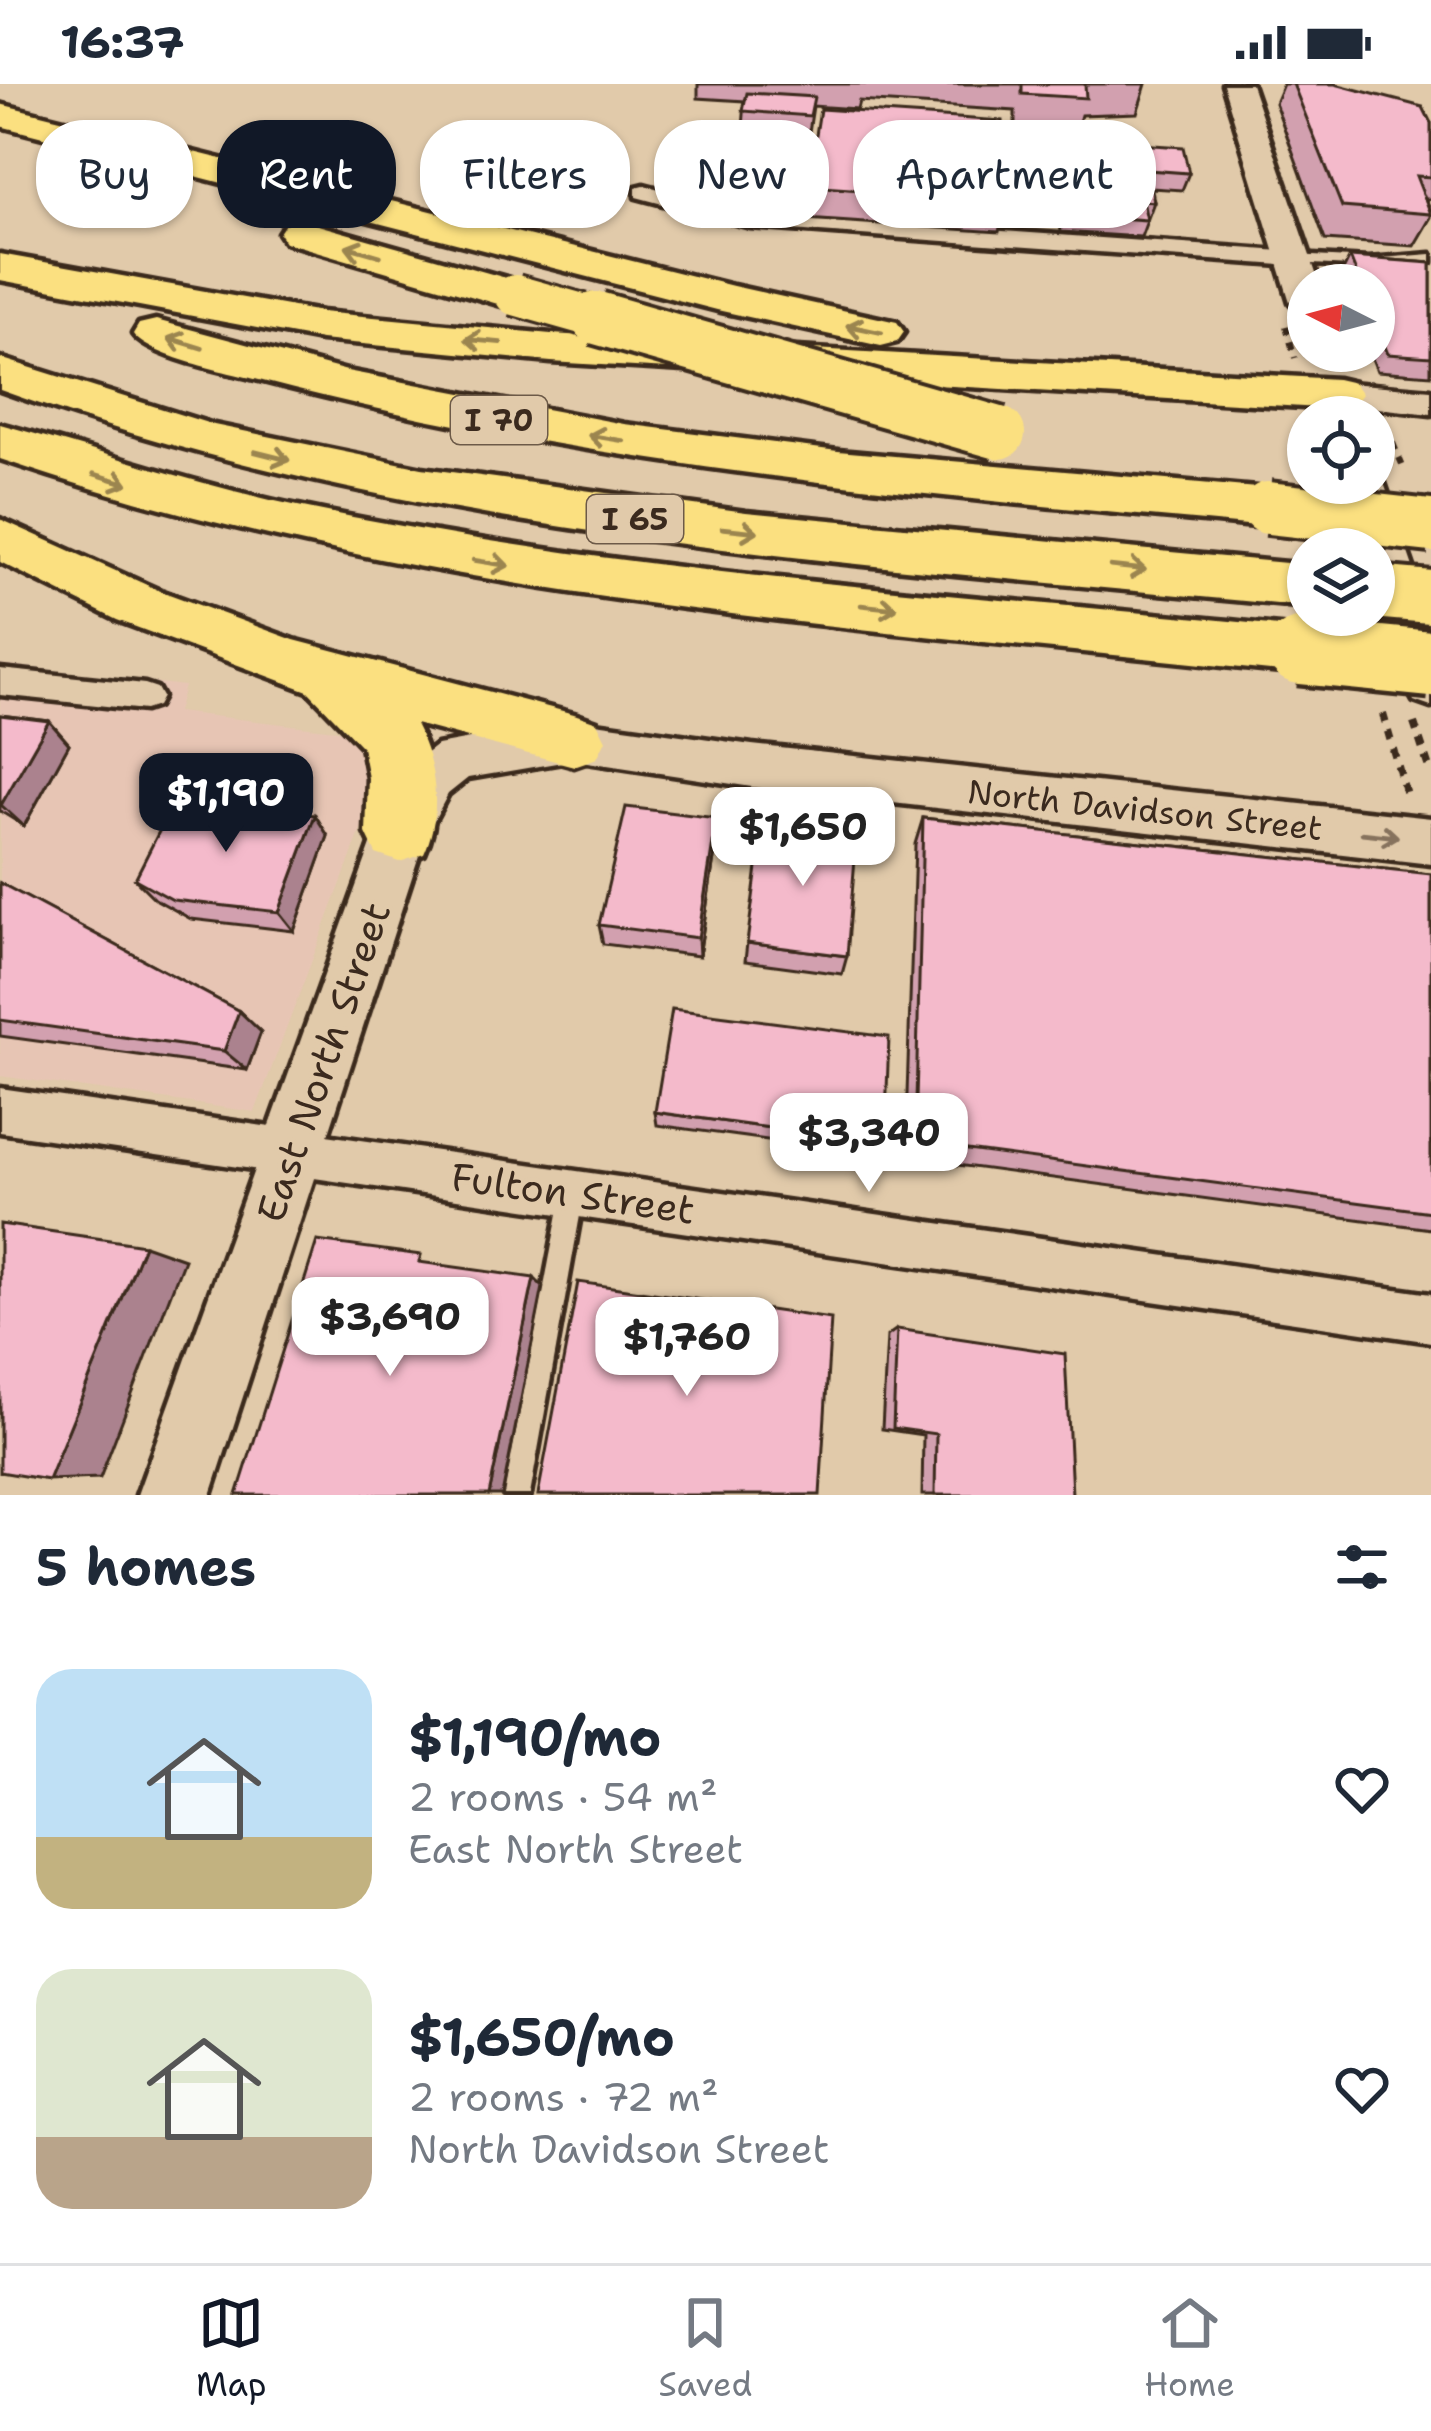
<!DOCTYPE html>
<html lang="en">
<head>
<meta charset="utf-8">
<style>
  :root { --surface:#fff; --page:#f2f2f3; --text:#1f2937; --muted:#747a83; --line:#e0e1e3; --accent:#111827 }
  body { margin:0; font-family:"Shantell Sans",sans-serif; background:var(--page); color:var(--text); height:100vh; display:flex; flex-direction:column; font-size:45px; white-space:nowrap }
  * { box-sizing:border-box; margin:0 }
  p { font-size:39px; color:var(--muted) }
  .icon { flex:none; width:66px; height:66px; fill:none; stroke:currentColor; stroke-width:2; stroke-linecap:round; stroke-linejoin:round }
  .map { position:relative; height:1411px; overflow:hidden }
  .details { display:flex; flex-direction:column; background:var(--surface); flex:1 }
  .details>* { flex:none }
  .banner { position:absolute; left:36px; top:36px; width:1359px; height:108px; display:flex; gap:24px }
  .needle { width:78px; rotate:276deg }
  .fabs { position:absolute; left:1287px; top:180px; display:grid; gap:24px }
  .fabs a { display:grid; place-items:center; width:108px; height:108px; border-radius:50%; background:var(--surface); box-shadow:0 3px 9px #0004; font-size:60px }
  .price { position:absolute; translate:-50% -102px; padding:0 27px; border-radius:24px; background:#fff; color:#222; font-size:39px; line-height:78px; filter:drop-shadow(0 3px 6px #0008) }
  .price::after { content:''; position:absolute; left:50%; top:72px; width:36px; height:27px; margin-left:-18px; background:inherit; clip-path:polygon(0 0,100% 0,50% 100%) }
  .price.on { background:var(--accent); color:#fff }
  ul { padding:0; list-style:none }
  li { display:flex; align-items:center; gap:36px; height:300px; padding:0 36px }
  li span { display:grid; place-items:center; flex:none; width:336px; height:240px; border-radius:36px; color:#555 }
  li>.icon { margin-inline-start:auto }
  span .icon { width:144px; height:144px; fill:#fffc; stroke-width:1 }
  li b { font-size:51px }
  h2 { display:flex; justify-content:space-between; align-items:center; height:144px; padding:0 36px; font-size:51px }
  .pill { padding:0 42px; border-radius:48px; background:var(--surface); box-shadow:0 3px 9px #0004; font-size:42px; line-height:108px }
  .pill.on { background:var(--accent); color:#fff }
  .status { display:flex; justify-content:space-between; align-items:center; height:84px; padding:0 60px; background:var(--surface); direction:ltr }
  .status svg { height:33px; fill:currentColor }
  .dock { display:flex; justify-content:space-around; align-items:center; height:168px; border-top:3px solid var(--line); background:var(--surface); font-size:33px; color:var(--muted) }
  .dock a { display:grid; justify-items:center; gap:6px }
  .dock .on { color:var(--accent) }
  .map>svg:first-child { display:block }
  .built { fill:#e7c5b4 }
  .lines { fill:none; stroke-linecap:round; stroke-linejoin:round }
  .service-casing { stroke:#3b2a1e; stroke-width:9 }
  .minor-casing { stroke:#3b2a1e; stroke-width:9 }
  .secondary-casing { stroke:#3b2a1e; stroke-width:9 }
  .motorway-casing { stroke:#3b2a1e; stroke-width:9 }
  .path-far1 { stroke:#3b2a1e; stroke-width:6; stroke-dasharray:8 8; stroke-linecap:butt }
  .path { stroke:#3b2a1e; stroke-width:8; stroke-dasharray:9 9; stroke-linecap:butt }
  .service { fill:#e1caaa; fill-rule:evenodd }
  .minor { fill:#e1caaa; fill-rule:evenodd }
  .secondary { fill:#e1caaa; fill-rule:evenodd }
  .motorway { fill:#fbe080; fill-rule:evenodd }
  .motorway-bridge-far2-casing { stroke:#3b2a1e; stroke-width:46; stroke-linecap:butt }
  .motorway-bridge-far1-casing { stroke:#3b2a1e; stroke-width:60; stroke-linecap:butt }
  .motorway-bridge-casing { stroke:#3b2a1e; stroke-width:75; stroke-linecap:butt }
  .motorway-bridge-far2 { stroke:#fbe080; stroke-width:40 }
  .motorway-bridge-far1 { stroke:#fbe080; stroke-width:52 }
  .motorway-bridge { stroke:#fbe080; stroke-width:66 }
  .wall { fill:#d2a0af; stroke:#3b2a1e; stroke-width:3 }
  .shaded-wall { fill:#ab828e; stroke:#3b2a1e; stroke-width:3 }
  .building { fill:#f4bacb; stroke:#3b2a1e; stroke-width:3 }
  .oneway { stroke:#9b854f }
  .oneway2 { stroke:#86725d }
  .labels { text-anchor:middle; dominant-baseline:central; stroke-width:9; stroke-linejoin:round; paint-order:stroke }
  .shield { fill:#e1caaa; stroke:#6d5a48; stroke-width:3 }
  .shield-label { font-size:30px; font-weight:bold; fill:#3b2a1e }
  .street-label { font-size:33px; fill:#3b2a1e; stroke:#e1caaa }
  .near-street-label { font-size:39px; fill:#3b2a1e; stroke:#e1caaa }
</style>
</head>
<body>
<div class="status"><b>16:37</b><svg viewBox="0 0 49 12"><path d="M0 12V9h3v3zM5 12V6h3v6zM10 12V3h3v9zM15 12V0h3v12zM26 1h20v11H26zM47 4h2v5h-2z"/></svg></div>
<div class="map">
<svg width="1431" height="1411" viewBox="0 0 1431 1411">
  <rect width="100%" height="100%" fill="#e1caaa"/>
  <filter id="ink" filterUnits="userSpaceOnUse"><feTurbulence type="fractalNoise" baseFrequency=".00833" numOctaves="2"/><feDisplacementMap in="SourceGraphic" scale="24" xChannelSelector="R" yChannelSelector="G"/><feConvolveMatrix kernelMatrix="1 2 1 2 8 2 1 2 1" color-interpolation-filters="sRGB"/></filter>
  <g filter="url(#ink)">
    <!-- built -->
    <path class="built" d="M 0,580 L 184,602 L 177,628 L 353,648 L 370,691 L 362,743 L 255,1028 L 0,992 Z"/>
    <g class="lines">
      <!-- service casing -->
      <g class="service-casing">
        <g id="service">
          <path d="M 1431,170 L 1431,178 L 1369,183 L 1294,179 L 1288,175 L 1294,171 L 1369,175 Z"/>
          <path d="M 573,1098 L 581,1101 L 584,1109 L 530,1411 L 504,1411 L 562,1109 L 565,1101 Z"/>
        </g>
      </g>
      <!-- minor casing -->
      <g class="minor-casing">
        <g id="minor">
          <path d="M 644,101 L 751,129 L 1294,168 L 1306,175 L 1294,182 L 750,143 L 636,113 L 636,103 Z"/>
          <path d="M 0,585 L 145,600 L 157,604 L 162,613 L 157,622 L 145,626 L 0,611 Z"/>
          <path d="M 0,1004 L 1431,1210 L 1431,1258 L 0,1048 Z"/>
        </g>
      </g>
      <!-- secondary casing -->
      <g class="secondary-casing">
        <g id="secondary">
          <path d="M 1223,0 L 1251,0 L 1320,201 L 1308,201 L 1308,229 L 1296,225 L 1290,218 Z"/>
          <path d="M 1337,298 L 1431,306 L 1431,330 L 1324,318 L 1318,310 L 1324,302 Z"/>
          <path d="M 1374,388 L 1384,399 L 1431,535 L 1431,623 L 1414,617 L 1407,604 L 1374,497 L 1374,465 L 1364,465 L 1344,399 L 1374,399 Z"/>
          <path d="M 574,636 L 752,661 L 1431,734 L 1431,780 L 752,703 L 574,676 L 468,694 L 448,710 L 425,753 L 211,1411 L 137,1411 L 381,733 L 412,680 L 437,661 Z"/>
        </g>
      </g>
      <!-- motorway casing -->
      <g class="motorway-casing">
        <g id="motorway">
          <path d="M 0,20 L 733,202 L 897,238 L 904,248 L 897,258 L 881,262 L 717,226 L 0,42 Z"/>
          <path d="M 300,136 L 531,201 L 538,211 L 531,221 L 515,225 L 285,158 L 279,149 L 285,140 Z"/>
          <path d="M 0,170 L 321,228 L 551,250 L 1337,295 L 1354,299 L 1362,310 L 1354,321 L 1337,325 L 551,278 L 321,256 L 0,196 Z"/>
          <path d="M 156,236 L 347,287 L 624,340 L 838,367 L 1268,405 L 1287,411 L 1295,424 L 1287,437 L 1268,443 C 929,412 590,383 259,296 C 229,288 149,273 133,250 L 139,240 Z"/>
          <path d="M 0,274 L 214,341 L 422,384 L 746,428 L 1308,481 L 1308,523 C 868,480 419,457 0,306 Z"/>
          <path d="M 0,340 C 100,367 197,401 298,422 C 627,491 967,510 1300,544 L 1321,551 L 1330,567 L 1321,583 L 1300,590 C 863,543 419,518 0,375 Z"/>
          <path d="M 0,435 L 158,506 L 294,556 L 574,630 L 597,638 L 606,656 L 597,674 L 574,682 L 415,640 C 436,679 443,729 424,770 L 400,778 L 376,770 L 366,749 L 368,694 L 362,663 L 308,607 L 117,536 L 0,478 Z"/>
        </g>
      </g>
      <!-- path-far1 -->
      <g class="path-far1">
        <path d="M 1286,242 L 1295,274"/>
        <path d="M 1300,341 L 1308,369"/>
        <path d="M 1393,359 L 1404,385"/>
      </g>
      <!-- path -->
      <g class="path">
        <path d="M 1383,630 L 1407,714"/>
        <path d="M 1414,639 L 1431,690"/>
      </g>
      <!-- service -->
      <use href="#service" class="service"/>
      <!-- minor -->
      <use href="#minor" class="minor"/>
      <!-- secondary -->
      <use href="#secondary" class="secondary"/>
      <!-- motorway -->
      <use href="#motorway" class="motorway"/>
      <!-- motorway-bridge-far2 casing -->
      <g class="motorway-bridge-far2-casing">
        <path id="motorway-bridge-far2" d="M 515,211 L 607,237"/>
      </g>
      <!-- motorway-bridge-far1 casing -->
      <g class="motorway-bridge-far1-casing">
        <g id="motorway-bridge-far1">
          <path d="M 597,234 L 999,349"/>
          <path d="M 1268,424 L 1431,442"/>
          <path d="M 1374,508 L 1431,513"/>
        </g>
      </g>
      <!-- motorway-bridge casing -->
      <g class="motorway-bridge-casing">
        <path id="motorway-bridge" d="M 1300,567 L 1431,580"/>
      </g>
      <!-- motorway-bridge-far2 -->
      <use href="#motorway-bridge-far2" class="motorway-bridge-far2"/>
      <!-- motorway-bridge-far1 -->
      <use href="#motorway-bridge-far1" class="motorway-bridge-far1"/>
      <!-- motorway-bridge -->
      <use href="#motorway-bridge" class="motorway-bridge"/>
    </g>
    <!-- wall -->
    <g class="wall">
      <path d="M 698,0 L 1146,0 L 1137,29 L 1081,31 L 1077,45 L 1015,41 L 1015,27 L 859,17 L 857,25 L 813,22 L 809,48 L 743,44 L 745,17 L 698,14 Z"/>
      <path d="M 1283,0 L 1335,0 L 1431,39 L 1431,115 L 1426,115 L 1431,126 L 1431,133 L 1414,162 L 1325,156 L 1275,19 Z"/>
      <path d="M 1090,57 L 1189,89 L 1182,106 L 1088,100 L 1085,74 Z"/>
      <path d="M 1063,100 L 1154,118 L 1141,153 L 1061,148 L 1058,118 Z"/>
      <path d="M 808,102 L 1006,116 L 999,148 L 806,135 Z"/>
      <path d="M 1350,173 L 1431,179 L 1431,291 L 1377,287 L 1369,267 L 1374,267 L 1374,201 L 1344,201 L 1341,191 Z"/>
      <path d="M 0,631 L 49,637 L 69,660 L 24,742 L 0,727 Z"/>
      <path d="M 315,731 L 328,752 L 294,847 L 191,835 L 155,815 L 135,795 Z"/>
      <path d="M 717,734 L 717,755 L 699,872 L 603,860 L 599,841 Z"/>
      <path d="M 923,734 L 1431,790 L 1431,1145 L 905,1074 L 915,760 Z"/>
      <path d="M 0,799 L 239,927 L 261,948 L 247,986 L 0,952 Z"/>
      <path d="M 747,859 L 847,872 L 842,890 L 745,877 Z"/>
      <path d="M 655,1028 L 885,1060 L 879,1071 L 657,1041 Z"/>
      <path d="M 897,1245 L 1072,1411 L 922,1411 L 923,1351 L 882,1345 L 887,1252 Z"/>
    </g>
    <!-- shaded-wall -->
    <g class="shaded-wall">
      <path d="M 49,637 L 69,660 L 24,742 L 1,721 Z"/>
      <path d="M 315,731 L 328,752 L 294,847 L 279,828 Z"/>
      <path d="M 717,734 L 717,755 L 699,872 L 698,854 Z"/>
      <path d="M 239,927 L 261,948 L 247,986 L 224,967 Z"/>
      <path d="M 144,1161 L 184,1175 L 100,1394 L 48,1396 Z"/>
      <path d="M 534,1194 L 543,1203 L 502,1411 L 489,1411 Z"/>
    </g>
    <!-- building -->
    <g class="building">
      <path d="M 1022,0 L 1085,0 L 1086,14 L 1022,10 Z"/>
      <path d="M 1293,0 L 1335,0 L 1423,23 L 1431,39 L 1431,93 L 1416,92 L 1431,130 L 1342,123 Z"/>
      <path d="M 747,9 L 814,13 L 810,32 L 743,27 Z"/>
      <path d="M 820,25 L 1002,37 L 1006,116 L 808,102 Z"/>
      <path d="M 1090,57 L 1183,63 L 1189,89 L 1094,82 Z"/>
      <path d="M 1063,100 L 1152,106 L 1154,118 L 1143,117 L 1147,136 L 1066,130 Z"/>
      <path d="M 1350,173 L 1431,179 L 1431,273 L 1388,270 L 1374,235 L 1374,201 L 1361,201 Z"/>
      <path d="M 0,631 L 49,637 L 1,721 L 0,721 Z"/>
      <path d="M 176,714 L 315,731 L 279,828 L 173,816 L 135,795 Z"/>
      <path d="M 626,723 L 717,734 L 698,854 L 599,841 Z"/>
      <path d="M 923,734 L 1431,790 L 1431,1128 L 915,1059 Z"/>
      <path d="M 763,738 L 857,750 L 847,872 L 747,859 Z"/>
      <path d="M 0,799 L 239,927 L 224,967 L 0,936 Z"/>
      <path d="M 672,925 L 889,953 L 885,1060 L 655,1028 Z"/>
      <path d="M 0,1140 L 144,1161 L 48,1396 L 0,1388 Z"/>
      <path d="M 317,1157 L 421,1171 L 419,1178 L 534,1194 L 489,1411 L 237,1411 Z"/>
      <path d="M 578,1198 L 831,1235 L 820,1411 L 538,1411 Z"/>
      <path d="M 897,1245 L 1065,1270 L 1072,1411 L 935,1411 L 936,1350 L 893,1344 Z"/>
    </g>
    <!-- one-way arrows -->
    <defs><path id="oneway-shaft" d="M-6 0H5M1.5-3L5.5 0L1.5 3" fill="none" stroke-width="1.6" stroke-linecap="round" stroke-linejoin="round" transform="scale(3)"/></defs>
    <g class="oneway">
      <use href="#oneway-shaft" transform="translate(363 167) rotate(-164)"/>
      <use href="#oneway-shaft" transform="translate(864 245) rotate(-168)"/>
      <use href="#oneway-shaft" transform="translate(483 257) rotate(-175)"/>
      <use href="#oneway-shaft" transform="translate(185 259) rotate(-163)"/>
      <use href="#oneway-shaft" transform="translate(606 354) rotate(-171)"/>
      <use href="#oneway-shaft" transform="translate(272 372) rotate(14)"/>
      <use href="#oneway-shaft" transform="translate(111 395) rotate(17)"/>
      <use href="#oneway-shaft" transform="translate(740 446) rotate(6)"/>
      <use href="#oneway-shaft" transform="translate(491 479) rotate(9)"/>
      <use href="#oneway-shaft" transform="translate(1128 484) rotate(6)"/>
      <use href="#oneway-shaft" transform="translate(879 523) rotate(6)"/>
    </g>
    <use class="oneway2" href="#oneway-shaft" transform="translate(1380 751) rotate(6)"/>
  </g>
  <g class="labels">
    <!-- shield labels -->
    <g class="shield">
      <rect x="451" y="312" width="96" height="48" rx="9"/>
      <rect x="587" y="411" width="96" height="48" rx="9"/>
    </g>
    <g class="shield-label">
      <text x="499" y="336">I 70</text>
      <text x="635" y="435">I 65</text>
    </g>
    <!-- street labels -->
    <g class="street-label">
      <text transform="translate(1145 726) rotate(6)">North Davidson Street</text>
    </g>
    <!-- near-street labels -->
    <g class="near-street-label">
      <text transform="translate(323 978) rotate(-71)">East North Street</text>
      <text transform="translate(573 1109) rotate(8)">Fulton Street</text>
    </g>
  </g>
</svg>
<div class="fabs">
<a><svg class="needle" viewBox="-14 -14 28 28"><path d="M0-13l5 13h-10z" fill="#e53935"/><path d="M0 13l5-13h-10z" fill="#747a83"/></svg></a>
<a><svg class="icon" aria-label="locate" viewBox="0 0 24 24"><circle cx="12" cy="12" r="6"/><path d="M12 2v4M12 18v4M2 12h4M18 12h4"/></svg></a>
<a><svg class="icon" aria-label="layers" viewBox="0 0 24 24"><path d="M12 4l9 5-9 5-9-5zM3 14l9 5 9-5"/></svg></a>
</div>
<b class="price on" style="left:226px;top:771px">$1,190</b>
<b class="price" style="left:803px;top:805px">$1,650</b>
<b class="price" style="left:869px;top:1111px">$3,340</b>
<b class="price" style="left:390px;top:1295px">$3,690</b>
<b class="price" style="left:687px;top:1315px">$1,760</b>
<div class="banner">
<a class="pill">Buy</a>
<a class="pill on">Rent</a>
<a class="pill">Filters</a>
<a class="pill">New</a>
<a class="pill">Apartment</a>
</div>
</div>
<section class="details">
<h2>5 homes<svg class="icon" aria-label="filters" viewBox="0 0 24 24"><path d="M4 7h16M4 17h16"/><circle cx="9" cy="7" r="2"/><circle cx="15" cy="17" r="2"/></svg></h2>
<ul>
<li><span style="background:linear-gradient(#bfe0f5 70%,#c2b280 0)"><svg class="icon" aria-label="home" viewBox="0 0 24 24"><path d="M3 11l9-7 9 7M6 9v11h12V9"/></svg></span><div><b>$1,190/mo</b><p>2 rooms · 54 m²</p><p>East North Street</p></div><svg class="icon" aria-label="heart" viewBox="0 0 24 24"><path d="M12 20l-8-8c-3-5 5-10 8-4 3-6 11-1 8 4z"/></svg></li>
<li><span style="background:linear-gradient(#dfe7d0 70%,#b9a48a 0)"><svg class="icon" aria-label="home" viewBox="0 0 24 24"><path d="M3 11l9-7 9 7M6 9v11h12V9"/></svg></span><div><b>$1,650/mo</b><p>2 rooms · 72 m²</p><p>North Davidson Street</p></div><svg class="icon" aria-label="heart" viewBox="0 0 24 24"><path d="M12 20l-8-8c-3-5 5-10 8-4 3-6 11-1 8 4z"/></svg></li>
</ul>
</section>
<nav class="dock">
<a class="on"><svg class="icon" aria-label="map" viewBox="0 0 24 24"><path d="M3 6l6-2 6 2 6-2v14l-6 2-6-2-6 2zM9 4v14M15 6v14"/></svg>Map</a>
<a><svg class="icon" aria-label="saved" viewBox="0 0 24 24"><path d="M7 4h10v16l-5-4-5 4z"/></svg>Saved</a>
<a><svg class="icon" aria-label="home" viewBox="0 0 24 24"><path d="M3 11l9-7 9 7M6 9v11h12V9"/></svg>Home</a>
</nav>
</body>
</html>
